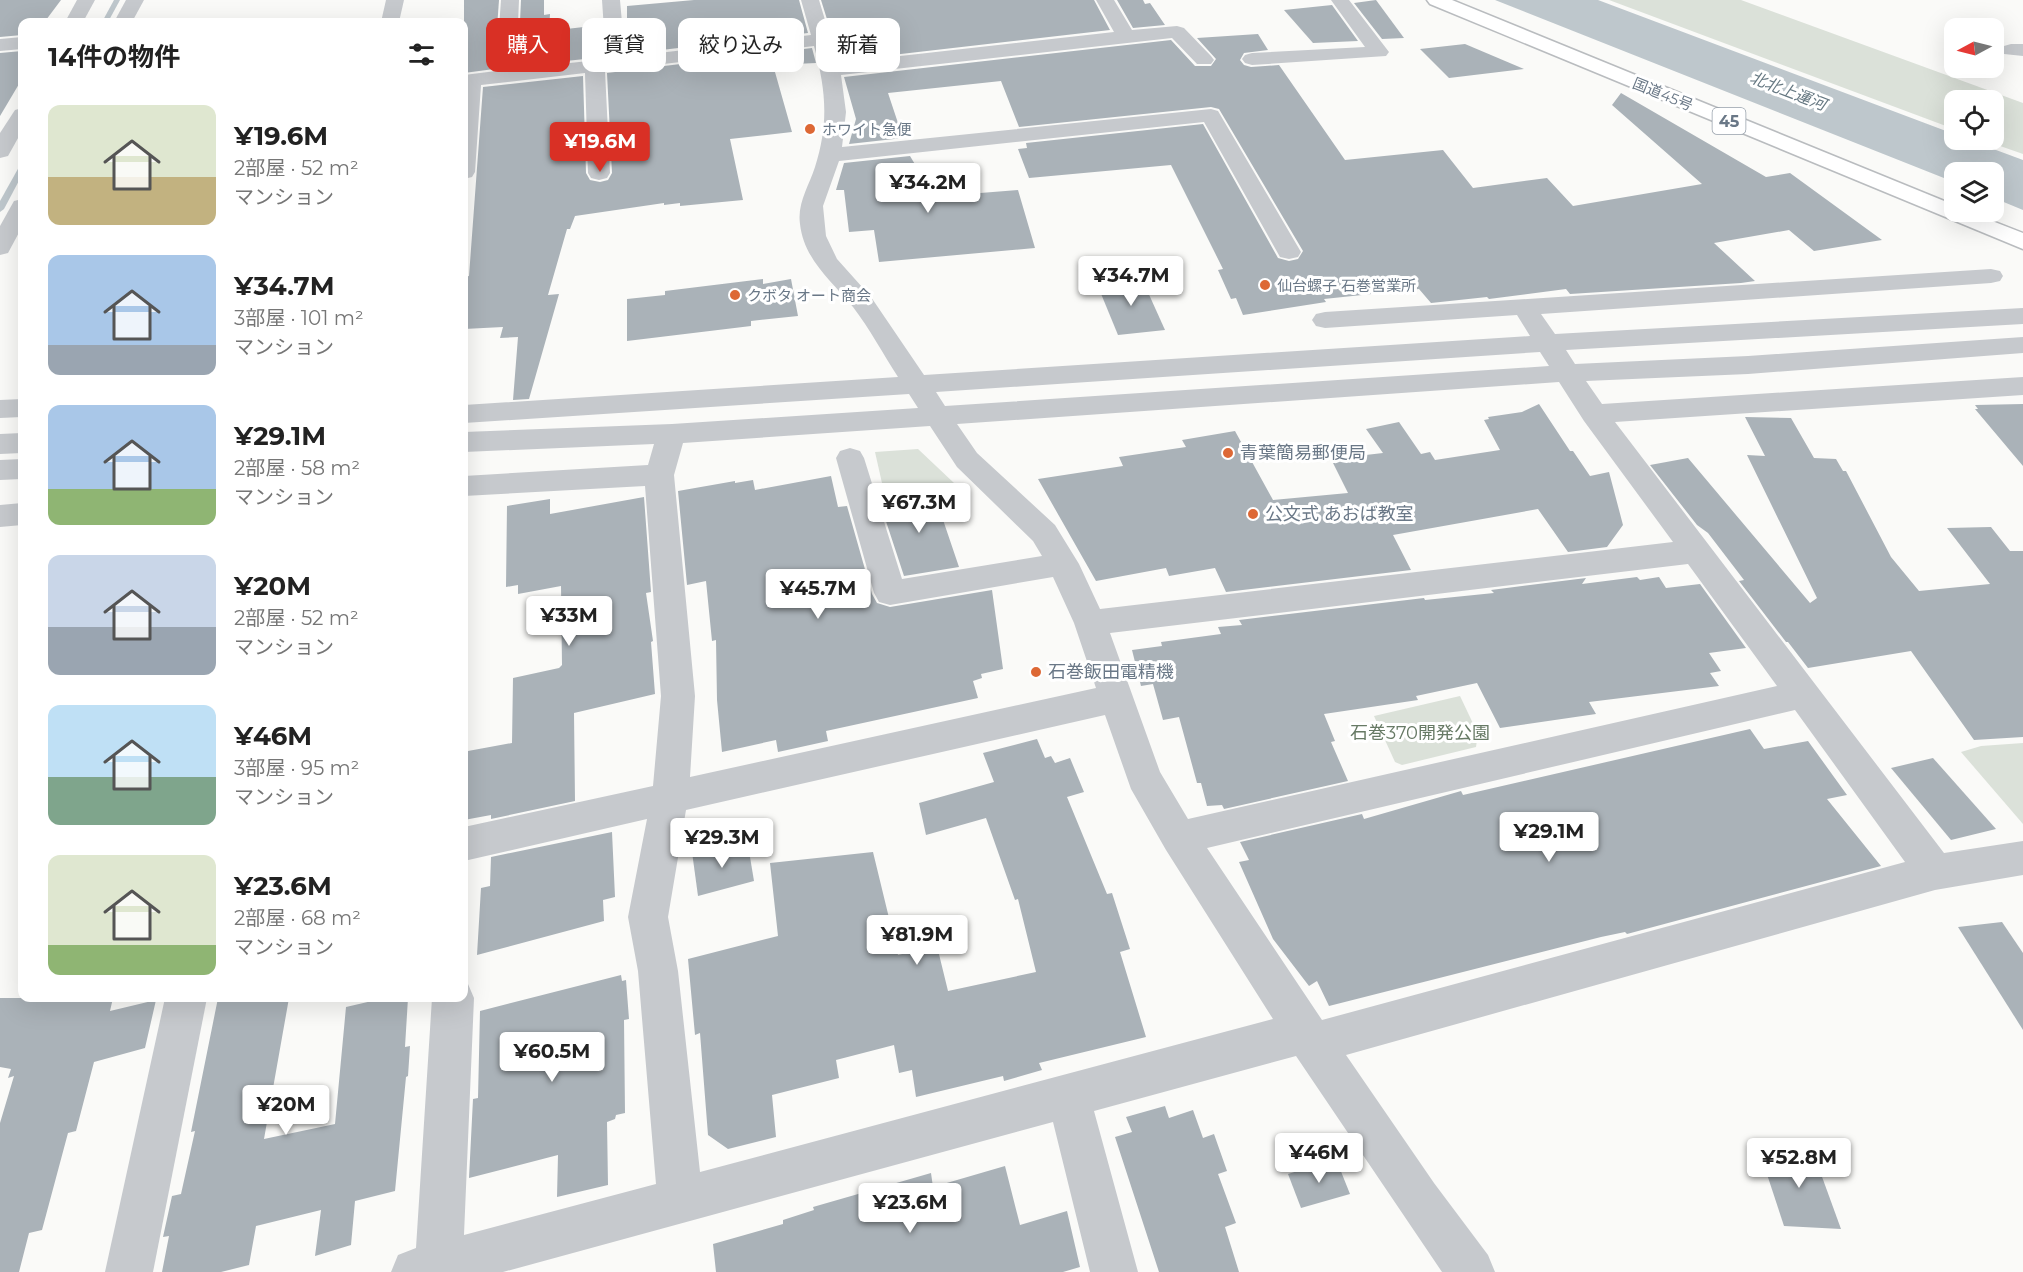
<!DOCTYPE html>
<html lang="ja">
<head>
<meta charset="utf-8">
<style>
  :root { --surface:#fff; --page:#f2f2f2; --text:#222; --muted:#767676; --accent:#d93025 }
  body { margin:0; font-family:Montserrat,"Noto Sans JP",sans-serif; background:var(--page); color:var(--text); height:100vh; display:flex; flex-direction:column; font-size:22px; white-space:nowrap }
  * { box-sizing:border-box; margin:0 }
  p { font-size:20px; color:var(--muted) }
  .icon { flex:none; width:33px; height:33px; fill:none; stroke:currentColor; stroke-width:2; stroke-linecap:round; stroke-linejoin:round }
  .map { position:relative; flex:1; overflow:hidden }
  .drawer { position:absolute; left:18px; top:18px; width:450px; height:984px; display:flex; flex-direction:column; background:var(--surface); border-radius:12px; box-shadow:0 6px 24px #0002 }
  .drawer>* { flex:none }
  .guide { position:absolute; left:486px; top:18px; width:570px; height:54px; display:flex; gap:12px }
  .needle { width:39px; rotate:263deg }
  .buttons { position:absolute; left:1944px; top:18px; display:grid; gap:12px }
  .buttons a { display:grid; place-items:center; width:60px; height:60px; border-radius:12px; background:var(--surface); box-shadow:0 6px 24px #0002; font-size:30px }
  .price { position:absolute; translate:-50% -51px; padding:0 14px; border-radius:6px; background:#fff; color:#222; font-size:20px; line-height:39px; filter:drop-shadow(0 2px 3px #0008) }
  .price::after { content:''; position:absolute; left:50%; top:36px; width:18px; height:14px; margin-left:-9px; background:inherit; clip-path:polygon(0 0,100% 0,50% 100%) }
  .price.active { background:var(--accent); color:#fff }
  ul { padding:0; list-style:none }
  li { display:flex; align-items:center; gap:18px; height:150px; padding:0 30px }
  li span { display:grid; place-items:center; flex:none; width:168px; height:120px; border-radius:12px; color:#555 }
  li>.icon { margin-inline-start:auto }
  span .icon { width:72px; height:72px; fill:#fffc; stroke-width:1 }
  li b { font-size:26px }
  h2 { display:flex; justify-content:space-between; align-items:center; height:72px; padding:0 30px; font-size:26px }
  .chip { padding:0 21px; border-radius:12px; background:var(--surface); box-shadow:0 6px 24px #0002; font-size:21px; line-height:54px }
  .chip.active { background:var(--accent); color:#fff }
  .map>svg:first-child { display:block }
  .green { fill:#dbe1d9 }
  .water { fill:#bec7cc }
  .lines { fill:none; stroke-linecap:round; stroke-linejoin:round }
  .stream { fill:#bec7cc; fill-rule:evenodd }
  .building { fill:#aab2b8 }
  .highway-casing { stroke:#b9bcbf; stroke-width:3 }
  .minor { fill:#c6c9cd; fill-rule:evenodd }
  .highway { fill:#fff; fill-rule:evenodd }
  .poi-dot { fill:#dd6835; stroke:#fff; stroke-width:2 }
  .labels { text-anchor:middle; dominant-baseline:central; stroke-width:6; stroke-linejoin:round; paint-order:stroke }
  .far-street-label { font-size:15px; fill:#6a7887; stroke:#fff }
  .far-poi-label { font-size:15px; fill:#6a7887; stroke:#fff; text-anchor:start }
  .far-water-label { font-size:16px; font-style:italic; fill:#667882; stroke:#fff }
  .shield { fill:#fff; stroke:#97a0ab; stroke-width:1.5 }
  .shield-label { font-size:16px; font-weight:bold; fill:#6a7887 }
  .poi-label { font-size:18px; fill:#6a7887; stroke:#fff; text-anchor:start }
  .park-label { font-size:18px; fill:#677a65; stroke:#fff }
</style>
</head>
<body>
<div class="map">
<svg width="2023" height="1272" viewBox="0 0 2023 1272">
  <rect width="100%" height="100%" fill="#fafaf8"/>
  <!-- green -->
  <g class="green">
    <path d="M 1609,0 L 1741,0 L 2023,103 L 2023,154 L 1983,140 L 1994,140 L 1994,100 L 1954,100 L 1954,129 Z"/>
    <path d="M 918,449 L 954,483 L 884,492 L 875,452 Z"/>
    <path d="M 1460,696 L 1478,734 L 1476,747 L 1402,765 L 1395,762 L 1374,716 Z"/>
    <path d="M 2023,743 L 2023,824 L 1961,752 L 1981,746 Z"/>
  </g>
  <!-- water -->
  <path class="water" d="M 1495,0 L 1598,0 L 1954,134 L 1954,140 L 1969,140 L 2023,160 L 2023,210 L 1994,198 L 1994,172 L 1954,172 L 1954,182 Z"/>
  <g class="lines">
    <!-- stream -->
    <g class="stream">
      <path d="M 114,0 L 120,0 L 108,22 L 102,22 Z"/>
      <path d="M 19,167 L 22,167 L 22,175 L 4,209 L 0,212 L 0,201 Z"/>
    </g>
  </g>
  <!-- building -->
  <g class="building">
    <path d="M 0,0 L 61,0 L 46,20 L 59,19 L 57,22 L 22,22 L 22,35 L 0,37 Z"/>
    <path d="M 464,0 L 499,0 L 494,69 L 464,73 Z"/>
    <path d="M 521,0 L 544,0 L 544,15 L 550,14 L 549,31 L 601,25 L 604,57 L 518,66 Z"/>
    <path d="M 694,0 L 799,0 L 808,33 L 627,54 L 624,23 L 627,23 L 627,6 Z"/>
    <path d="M 821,0 L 1094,0 L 1110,30 L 840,61 Z"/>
    <path d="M 1117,0 L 1143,0 L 1145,4 L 1150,3 L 1165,25 L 1133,28 Z"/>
    <path d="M 1376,0 L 1404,38 L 1382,39 L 1354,3 Z"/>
    <path d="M 1332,5 L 1358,41 L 1313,43 L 1284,10 Z"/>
    <path d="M 1258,34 L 1268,50 L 1244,53 L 1240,60 L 1244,65 L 1251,67 L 1279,65 L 1345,160 L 1443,150 L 1473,188 L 1547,178 L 1573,206 L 1702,184 L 1612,105 L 1621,93 L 1766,177 L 1790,173 L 1882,240 L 1814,251 L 1789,230 L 1714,243 L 1755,281 L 1741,283 L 1570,294 L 1566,289 L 1489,299 L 1487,297 L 1431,303 L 1419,289 L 1324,299 L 1326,302 L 1243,315 L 1236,298 L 1231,299 L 1218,270 L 1223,269 L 1171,165 L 1029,178 L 1018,149 L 1027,148 L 1026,143 L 1203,124 L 1278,258 L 1289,261 L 1298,259 L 1303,251 L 1219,109 L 1211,107 L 1019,127 L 1001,81 L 973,84 L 888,93 L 903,138 L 849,144 L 856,119 L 844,77 L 1171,40 L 1195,66 L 1211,66 L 1216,59 L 1197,38 Z"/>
    <path d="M 1465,44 L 1524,69 L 1449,78 L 1420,49 Z"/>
    <path d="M 812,48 L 816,63 L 773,65 L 792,132 L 730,139 L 743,200 L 680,206 L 680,203 L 664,205 L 664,203 L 575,216 L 570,229 L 567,229 L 548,295 L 559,294 L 529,399 L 513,400 L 518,337 L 500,338 L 503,327 L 464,329 L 464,277 L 469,276 L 483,87 L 583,76 L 586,173 L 590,180 L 600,182 L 608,180 L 612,173 L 607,73 Z"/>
    <path d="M 22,51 L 22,79 L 0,116 L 0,53 Z"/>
    <path d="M 910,156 L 916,166 L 922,165 L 930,197 L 1018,190 L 1035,248 L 879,262 L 874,230 L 849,232 L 844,190 L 836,190 L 844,163 Z"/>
    <path d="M 763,279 L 763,284 L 791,279 L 798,316 L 751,321 L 751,326 L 627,341 L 627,299 L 665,295 L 665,291 Z"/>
    <path d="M 1142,279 L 1165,330 L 1118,335 L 1097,284 Z"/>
    <path d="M 1539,404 L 1570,451 L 1573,451 L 1590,476 L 1609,472 L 1623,525 L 1607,547 L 1568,552 L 1538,509 L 1393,535 L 1411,570 L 1226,592 L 1215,568 L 1169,576 L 1166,568 L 1096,581 L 1038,479 L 1123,466 L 1119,457 L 1186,447 L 1182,440 L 1235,431 L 1273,500 L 1348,493 L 1331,459 L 1383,453 L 1366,429 L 1399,422 L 1421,454 L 1430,452 L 1435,460 L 1500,450 L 1484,420 L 1489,419 L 1488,417 L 1522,412 Z"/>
    <path d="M 2023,404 L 2023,466 L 1975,409 L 1978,409 L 1975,405 Z"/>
    <path d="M 1745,417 L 1791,418 L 1814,458 L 1836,459 L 1843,471 L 1846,471 L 1891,557 L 1919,591 L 1990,584 L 1947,528 L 1991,527 L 2010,551 L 2023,551 L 2023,737 L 1974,740 L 1911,651 L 1808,668 L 1788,642 L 1786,642 L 1739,581 L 1744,580 L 1708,533 L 1697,525 L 1650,465 L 1688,458 L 1810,603 L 1817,598 L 1747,455 L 1765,456 Z"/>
    <path d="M 831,476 L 838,507 L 847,506 L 872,594 L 877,603 L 890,607 L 992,590 L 1003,669 L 981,674 L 982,678 L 973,681 L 978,698 L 826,731 L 828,741 L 778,752 L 776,740 L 722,752 L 717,700 L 716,640 L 712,641 L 706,581 L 687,585 L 678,491 L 735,481 L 735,483 L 753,480 L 755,490 Z"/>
    <path d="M 926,492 L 929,501 L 934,500 L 938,511 L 940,511 L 959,567 L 904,576 L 879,500 Z"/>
    <path d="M 644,497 L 651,592 L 646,593 L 653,641 L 651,642 L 655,694 L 574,713 L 575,801 L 491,819 L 491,815 L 464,820 L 468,751 L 512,743 L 513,678 L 559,668 L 562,665 L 561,586 L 518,594 L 518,585 L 506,587 L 507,506 L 550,499 L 550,514 Z"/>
    <path d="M 1637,577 L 1640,580 L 1659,577 L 1666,588 L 1700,584 L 1746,648 L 1709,653 L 1721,671 L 1710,673 L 1719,686 L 1589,702 L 1596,714 L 1500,728 L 1477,683 L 1416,696 L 1418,700 L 1324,714 L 1335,741 L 1331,742 L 1348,781 L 1224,809 L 1222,805 L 1207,806 L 1201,783 L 1197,783 L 1179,717 L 1163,720 L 1153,684 L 1141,686 L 1132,650 L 1162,646 L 1161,642 L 1221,634 L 1218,627 L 1242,625 L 1239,620 L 1424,598 L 1425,600 L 1494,593 L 1491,590 L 1586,578 L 1582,584 Z"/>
    <path d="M 1750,729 L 1764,749 L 1808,741 L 1847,795 L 1827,799 L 1881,866 L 1627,934 L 1625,932 L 1601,937 L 1329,1006 L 1317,981 L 1309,986 L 1273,939 L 1239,862 L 1249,860 L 1240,842 L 1362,814 L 1364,819 L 1461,791 L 1463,795 Z"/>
    <path d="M 1037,739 L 1045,758 L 1051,756 L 1055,763 L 1070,758 L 1084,792 L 1067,797 L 1107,894 L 1112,893 L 1130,949 L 1120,952 L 1146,1037 L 1039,1063 L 1042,1070 L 1004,1081 L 1003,1076 L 916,1097 L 912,1070 L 899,1073 L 894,1045 L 836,1060 L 839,1078 L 772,1095 L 776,1137 L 728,1149 L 708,1135 L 700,1033 L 695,1035 L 688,959 L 778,936 L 770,863 L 873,852 L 898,955 L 937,946 L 948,991 L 1036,972 L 1018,899 L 1015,900 L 986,818 L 926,835 L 919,803 L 994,782 L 983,753 Z"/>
    <path d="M 1933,758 L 1996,829 L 1951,840 L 1891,768 Z"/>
    <path d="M 612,832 L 615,897 L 603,900 L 604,921 L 477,955 L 481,888 L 490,886 L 491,857 Z"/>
    <path d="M 748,845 L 754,881 L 698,896 L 692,852 Z"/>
    <path d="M 2002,922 L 2023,953 L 2023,1030 L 1958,927 Z"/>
    <path d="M 621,975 L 622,981 L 626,980 L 629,1019 L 624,1020 L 625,1113 L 616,1115 L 615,1119 L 607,1122 L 608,1185 L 557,1197 L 558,1155 L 469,1178 L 473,1099 L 478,1098 L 480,1011 Z"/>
    <path d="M 0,998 L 113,998 L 110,1011 L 156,1000 L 145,1048 L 94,1062 L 76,1131 L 68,1133 L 42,1230 L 29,1233 L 19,1272 L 0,1272 L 0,1123 L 14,1076 L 8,1078 L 11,1069 L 0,1067 Z"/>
    <path d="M 218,998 L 289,998 L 264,1139 L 335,1124 L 346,1007 L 385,998 L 408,998 L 405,1047 L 410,1046 L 408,1076 L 406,1077 L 395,1191 L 355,1201 L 351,1245 L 315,1256 L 321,1210 L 256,1226 L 249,1265 L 221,1272 L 162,1272 L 169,1236 L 163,1237 L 172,1196 L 181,1194 L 195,1131 L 191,1132 Z"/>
    <path d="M 1165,1106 L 1169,1118 L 1193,1110 L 1203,1138 L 1214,1134 L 1227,1171 L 1218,1174 L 1236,1223 L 1225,1227 L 1239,1272 L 1159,1272 L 1115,1137 L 1132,1132 L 1126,1117 Z"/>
    <path d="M 1758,1147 L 1813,1152 L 1841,1229 L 1784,1226 Z"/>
    <path d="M 1336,1159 L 1350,1194 L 1301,1208 L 1288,1174 Z"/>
    <path d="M 1005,1166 L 1020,1225 L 1067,1211 L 1080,1267 L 1063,1272 L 716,1272 L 713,1244 L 783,1224 L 783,1220 L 814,1210 L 813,1207 L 931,1173 L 933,1187 Z"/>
  </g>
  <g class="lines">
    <!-- highway casing -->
    <g class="highway-casing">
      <path id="highway" d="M 1427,0 L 1452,0 L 1954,205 L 1954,212 L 1969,212 L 2023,233 L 2023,249 L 1430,4 Z"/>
    </g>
    <!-- minor -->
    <g class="minor">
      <path d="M 77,0 L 95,0 L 83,22 L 65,22 Z"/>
      <path d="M 126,0 L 144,0 L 132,22 L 114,22 Z"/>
      <path d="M 386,0 L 404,0 L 399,22 L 381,22 Z"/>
      <path d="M 501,0 L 519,0 L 516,69 L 606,59 L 602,0 L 620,0 L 625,57 L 811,35 L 801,0 L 819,0 L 838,63 L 1114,32 L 1096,0 L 1114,0 L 1132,30 L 1177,26 L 1184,28 L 1211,56 L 1214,60 L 1211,64 L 1197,64 L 1172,38 L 841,75 L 846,112 L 842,147 L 1211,109 L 1218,111 L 1301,252 L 1298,257 L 1289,259 L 1280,257 L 1204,122 L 839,161 L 823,206 L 826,236 L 837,259 L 871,297 L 924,375 L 1530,336 L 1517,315 L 1325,328 L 1316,326 L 1312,320 L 1316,314 L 1325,312 L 1991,269 L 2000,271 L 2003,276 L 2000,281 L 1991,283 L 1541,314 L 1555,334 L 2023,308 L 2023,324 L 1566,350 L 1575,364 L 1748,356 L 2023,337 L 2023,353 L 1748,374 L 1586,381 L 1602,404 L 2023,377 L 2023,395 L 1615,422 L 1944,853 L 2023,841 L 2023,875 L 1935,890 L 1346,1055 L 1434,1183 L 1488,1255 L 1495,1272 L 1442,1272 L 1296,1056 L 1094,1111 L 1138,1272 L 1090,1272 L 1053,1122 L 503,1272 L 391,1272 L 398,1255 L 416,1248 L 432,998 L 464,998 L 464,982 L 468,984 L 474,998 L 464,1235 L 656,1184 L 638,971 L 628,917 L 647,819 L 464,861 L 464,827 L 653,786 L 661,696 L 645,486 L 464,496 L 464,476 L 648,465 L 654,444 L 464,452 L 464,432 L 672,424 L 918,408 L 909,394 L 464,423 L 464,405 L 898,377 C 883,354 870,329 853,307 C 832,281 804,260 800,224 C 797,203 809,186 815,167 C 829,123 826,90 814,46 L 605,71 L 610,173 L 607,178 L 599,180 L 591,178 L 588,173 L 585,73 L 481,85 L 475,172 L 472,177 L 464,179 L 464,75 L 496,71 ZM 1540,352 L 1549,366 L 945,406 L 936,392 ZM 1559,382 L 1584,421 L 1673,542 L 1100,609 L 1079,564 L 1055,525 L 977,453 L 957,424 ZM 930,426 L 957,467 L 1033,541 L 1042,556 L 902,579 L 864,458 L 860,451 L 850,448 L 840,451 L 836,458 L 874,593 L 879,602 L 890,605 L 1053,577 L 1074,623 L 1096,688 L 690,777 L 695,696 L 674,475 L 683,443 ZM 1688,564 L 1777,686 L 1188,819 L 1160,772 L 1110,633 ZM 1795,710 L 1905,862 L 1322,1020 L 1207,848 ZM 1105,715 L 1131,789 L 1166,850 L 1273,1019 L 700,1172 L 678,971 L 668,917 L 686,810 Z"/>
      <path d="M 1331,0 L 1349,0 L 1389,52 L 1386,56 L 1252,65 L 1245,63 L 1242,59 L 1245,55 L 1252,53 L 1365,47 Z"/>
      <path d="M 22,37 L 22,49 L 0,51 L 0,39 Z"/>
      <path d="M 2011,44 L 2023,44 L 2023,56 L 2004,54 L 2001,50 L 2004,46 Z"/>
      <path d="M 22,108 L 22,131 L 8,156 L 0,158 L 0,133 L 15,110 Z"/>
      <path d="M 22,199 L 22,227 L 8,253 L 0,255 L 0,226 L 14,201 Z"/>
      <path d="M 22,399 L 22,417 L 0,418 L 0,400 Z"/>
      <path d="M 22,433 L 22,453 L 0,454 L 0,434 Z"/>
      <path d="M 22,459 L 22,479 L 0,480 L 0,460 Z"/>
      <path d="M 22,503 L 22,525 L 0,527 L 0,505 Z"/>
      <path d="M 165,998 L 207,998 L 153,1272 L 105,1272 Z"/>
    </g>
    <!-- highway -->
    <use href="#highway" class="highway"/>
  </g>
  <!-- markers -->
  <g class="poi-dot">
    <circle cx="810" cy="129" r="6"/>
    <circle cx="1265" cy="285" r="6"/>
    <circle cx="735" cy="295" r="6"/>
    <circle cx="1228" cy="453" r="6"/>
    <circle cx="1253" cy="514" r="6"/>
    <circle cx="1036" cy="672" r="6"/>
  </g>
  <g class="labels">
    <!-- far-street labels -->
    <g class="far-street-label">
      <text transform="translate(1663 94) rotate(22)">国道45号</text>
    </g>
    <!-- far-poi labels -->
    <g class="far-poi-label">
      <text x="822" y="129">ホワイト急便</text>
      <text x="1277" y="285">仙台螺子 石巻営業所</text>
      <text x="747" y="295">クボタ オート商会</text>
    </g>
    <!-- far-water labels -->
    <g class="far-water-label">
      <text transform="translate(1788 91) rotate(21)">北北上運河</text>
    </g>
    <!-- shield labels -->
    <rect class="shield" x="1712.5" y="108" width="33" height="26" rx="4.5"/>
    <g class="shield-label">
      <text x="1729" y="121">45</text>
    </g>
    <!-- poi labels -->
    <g class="poi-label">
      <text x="1240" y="453">青葉簡易郵便局</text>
      <text x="1265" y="514">公文式 あおば教室</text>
      <text x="1048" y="672">石巻飯田電精機</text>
    </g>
    <!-- park labels -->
    <g class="park-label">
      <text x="1420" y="733">石巻370開発公園</text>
    </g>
  </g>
</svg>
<div class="buttons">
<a><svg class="needle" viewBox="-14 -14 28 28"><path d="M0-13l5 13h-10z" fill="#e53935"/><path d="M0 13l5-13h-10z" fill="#767676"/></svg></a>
<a><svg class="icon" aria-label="locate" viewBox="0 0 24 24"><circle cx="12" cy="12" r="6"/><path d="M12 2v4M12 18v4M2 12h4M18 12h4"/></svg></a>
<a><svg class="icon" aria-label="layers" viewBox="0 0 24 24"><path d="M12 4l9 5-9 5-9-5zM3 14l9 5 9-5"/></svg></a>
</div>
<b class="price active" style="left:600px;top:173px">¥19.6M</b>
<b class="price" style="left:928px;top:214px">¥34.2M</b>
<b class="price" style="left:1131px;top:307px">¥34.7M</b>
<b class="price" style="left:919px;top:534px">¥67.3M</b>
<b class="price" style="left:818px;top:620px">¥45.7M</b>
<b class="price" style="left:569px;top:647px">¥33M</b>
<b class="price" style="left:1549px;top:863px">¥29.1M</b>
<b class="price" style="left:722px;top:869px">¥29.3M</b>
<b class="price" style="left:917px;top:966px">¥81.9M</b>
<b class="price" style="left:552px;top:1083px">¥60.5M</b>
<b class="price" style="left:286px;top:1136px">¥20M</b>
<b class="price" style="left:1319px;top:1184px">¥46M</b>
<b class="price" style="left:1799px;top:1189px">¥52.8M</b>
<b class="price" style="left:910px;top:1234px">¥23.6M</b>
<div class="guide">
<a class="chip active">購入</a>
<a class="chip">賃貸</a>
<a class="chip">絞り込み</a>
<a class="chip">新着</a>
</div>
<section class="drawer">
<h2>14件の物件<svg class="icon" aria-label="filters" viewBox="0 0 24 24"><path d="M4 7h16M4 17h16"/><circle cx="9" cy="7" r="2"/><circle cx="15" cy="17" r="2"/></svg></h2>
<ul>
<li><span style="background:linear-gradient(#dfe7d0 60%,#c2b280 0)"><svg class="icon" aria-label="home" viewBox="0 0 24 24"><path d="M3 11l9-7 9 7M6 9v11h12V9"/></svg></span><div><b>¥19.6M</b><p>2部屋 · 52 m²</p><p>マンション</p></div></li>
<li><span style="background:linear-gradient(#a9c7e8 75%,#9aa5b1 0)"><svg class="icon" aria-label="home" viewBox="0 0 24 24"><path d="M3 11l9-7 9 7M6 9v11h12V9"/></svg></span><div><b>¥34.7M</b><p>3部屋 · 101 m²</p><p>マンション</p></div></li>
<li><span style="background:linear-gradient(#a9c7e8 70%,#8fb573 0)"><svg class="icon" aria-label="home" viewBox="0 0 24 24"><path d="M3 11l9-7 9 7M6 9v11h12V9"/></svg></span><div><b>¥29.1M</b><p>2部屋 · 58 m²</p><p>マンション</p></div></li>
<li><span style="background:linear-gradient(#c9d6e8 60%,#9aa5b1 0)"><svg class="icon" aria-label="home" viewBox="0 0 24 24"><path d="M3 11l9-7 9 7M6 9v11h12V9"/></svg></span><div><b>¥20M</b><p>2部屋 · 52 m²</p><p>マンション</p></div></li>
<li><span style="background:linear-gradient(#bfe0f5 60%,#7fa58c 0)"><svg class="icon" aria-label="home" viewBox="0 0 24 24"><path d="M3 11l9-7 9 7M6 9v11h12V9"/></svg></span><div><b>¥46M</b><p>3部屋 · 95 m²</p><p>マンション</p></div></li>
<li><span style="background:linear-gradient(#dfe7d0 75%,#8fb573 0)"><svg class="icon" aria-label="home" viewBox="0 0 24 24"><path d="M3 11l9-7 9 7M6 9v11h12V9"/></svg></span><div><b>¥23.6M</b><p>2部屋 · 68 m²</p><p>マンション</p></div></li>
</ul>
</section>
</div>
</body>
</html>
